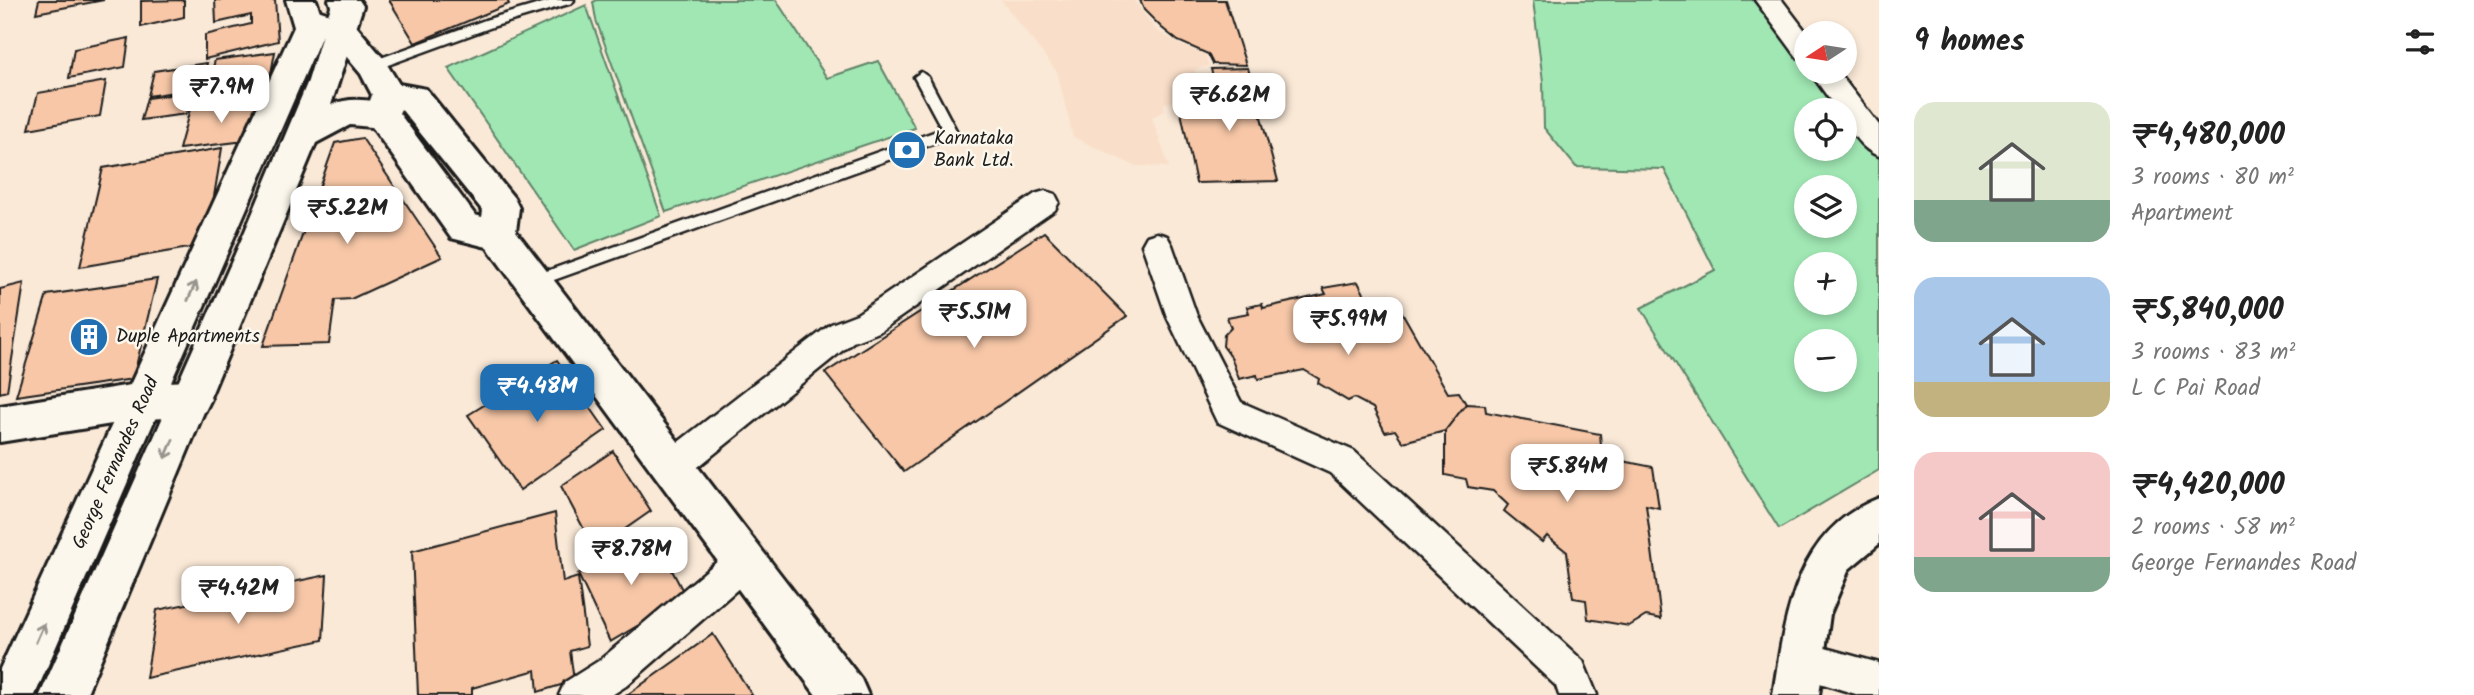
<!DOCTYPE html>
<html lang="en">
<head>
<meta charset="utf-8">
<style>
  :root { --surface:#fff; --page:#f2f2f2; --text:#222; --muted:#767676; --accent:#1f6fb2 }
  body { margin:0; font-family:Kalam,sans-serif; background:var(--page); color:var(--text); height:100vh; display:flex; flex-direction:column; font-size:26px; white-space:nowrap }
  * { box-sizing:border-box; margin:0 }
  p { font-size:23px; color:var(--muted) }
  .icon { flex:none; width:38px; height:38px; fill:none; stroke:currentColor; stroke-width:2; stroke-linecap:round; stroke-linejoin:round }
  .map { position:relative; flex:1; overflow:hidden }
  .drawer { display:flex; flex-direction:column; background:var(--surface); width:595px }
  .drawer>* { flex:none }
  .needle { width:46px; rotate:258deg }
  .controls { position:absolute; left:1794px; top:21px; display:grid; gap:14px }
  .controls a { display:grid; place-items:center; width:63px; height:63px; border-radius:50%; background:var(--surface); box-shadow:0 4px 10px #0003; font-size:35px }
  .price { position:absolute; translate:-50% -60px; padding:0 16px; border-radius:14px; background:#fff; color:#222; font-size:23px; line-height:46px; filter:drop-shadow(0 2px 4px #0008) }
  .price::after { content:''; position:absolute; left:50%; top:42px; width:21px; height:16px; margin-left:-10px; background:inherit; clip-path:polygon(0 0,100% 0,50% 100%) }
  .price.on { background:var(--accent); color:#fff }
  ul { padding:0; list-style:none }
  li { display:flex; align-items:center; gap:21px; height:175px; padding:0 35px }
  li span { display:grid; place-items:center; flex:none; width:196px; height:140px; border-radius:21px; color:#555 }
  li>.icon { margin-inline-start:auto }
  span .icon { width:84px; height:84px; fill:#fffc; stroke-width:1 }
  li b { font-size:30px }
  h2 { display:flex; justify-content:space-between; align-items:center; height:84px; padding:0 35px; font-size:30px }
  main { display:flex; flex:1; min-height:0 }
  .map>svg:first-child { display:block }
  .built { fill:#f9dfc9 }
  .green { fill:#a0e7b3; stroke:#5e8268; stroke-width:2; fill-rule:evenodd }
  .building { fill:#f7c7a7; stroke:#1c1c1c; stroke-width:2 }
  .lines { fill:none; stroke-linecap:round; stroke-linejoin:round }
  .lane-casing { stroke:#1c1c1c; stroke-width:5 }
  .street-casing { stroke:#1c1c1c; stroke-width:5 }
  .secondary-casing { stroke:#1c1c1c; stroke-width:6 }
  .primary-casing { stroke:#1c1c1c; stroke-width:6 }
  .lane { fill:#fbf7ec; fill-rule:evenodd }
  .street { fill:#fbf7ec; fill-rule:evenodd }
  .secondary { fill:#fbf7ec; fill-rule:evenodd }
  .primary { fill:#fbf7ec; fill-rule:evenodd }
  .oneway { stroke:#97948e }
  .labels { text-anchor:middle; dominant-baseline:central; stroke-width:5; stroke-linejoin:round; paint-order:stroke }
  .poi-label { font-size:19px; fill:#1c1c1c; stroke:#fbf7ec; text-anchor:start }
  .street-label { font-size:19px; fill:#1c1c1c; stroke:#fbf7ec }
</style>
</head>
<body>
<main>
<div class="map">
<svg width="1879" height="695" viewBox="0 0 1879 695">
  <rect width="100%" height="100%" fill="#fae9d7"/>
  <filter id="ink" filterUnits="userSpaceOnUse"><feTurbulence type="fractalNoise" baseFrequency=".0143" numOctaves="2"/><feDisplacementMap in="SourceGraphic" scale="14" xChannelSelector="R" yChannelSelector="G"/><feConvolveMatrix kernelMatrix="1 2 1 2 8 2 1 2 1" color-interpolation-filters="sRGB"/></filter>
  <g filter="url(#ink)">
    <!-- built -->
    <path class="built" d="M 1001,0 L 1134,0 L 1156,30 L 1181,45 L 1205,54 L 1209,66 L 1195,69 L 1200,101 L 1164,103 L 1165,111 L 1152,117 L 1169,167 L 1135,166 L 1073,137 L 1057,72 Z"/>
    <!-- green -->
    <g class="green">
      <path d="M 597,0 L 776,0 L 827,78 L 878,61 L 915,128 L 666,212 L 596,20 L 593,2 Z"/>
      <path d="M 1533,0 L 1753,0 L 1806,64 L 1806,72 L 1812,72 L 1844,110 L 1806,110 L 1806,149 L 1844,149 L 1845,111 L 1879,154 L 1879,470 L 1779,529 L 1641,308 L 1715,270 L 1664,169 L 1576,167 L 1544,128 L 1543,82 ZM 1806,187 L 1844,187 L 1844,226 L 1806,226 ZM 1806,264 L 1844,264 L 1844,303 L 1806,303 ZM 1806,341 L 1844,341 L 1844,380 L 1806,380 Z"/>
      <path d="M 586,5 L 661,216 L 574,250 L 448,68 Z"/>
    </g>
    <!-- building -->
    <g class="building">
      <path d="M 39,0 L 104,0 L 36,13 Z"/>
      <path d="M 184,0 L 184,17 L 141,27 L 141,1 Z"/>
      <path d="M 215,0 L 275,0 L 278,41 L 205,59 L 205,35 L 251,24 L 251,15 L 216,23 Z"/>
      <path d="M 389,0 L 507,0 L 509,4 L 415,43 Z"/>
      <path d="M 1140,0 L 1225,0 L 1246,65 L 1213,64 L 1208,54 L 1178,41 L 1162,28 L 1144,10 Z"/>
      <path d="M 129,38 L 125,67 L 69,78 L 74,49 Z"/>
      <path d="M 275,52 L 267,95 L 204,103 L 215,60 Z"/>
      <path d="M 207,63 L 202,88 L 148,96 L 154,71 Z"/>
      <path d="M 1248,68 L 1278,181 L 1196,183 L 1179,103 L 1219,102 L 1211,69 Z"/>
      <path d="M 106,81 L 100,116 L 29,129 L 38,93 Z"/>
      <path d="M 191,92 L 186,114 L 141,120 L 147,98 Z"/>
      <path d="M 262,101 L 253,140 L 179,149 L 190,109 Z"/>
      <path d="M 362,138 L 442,257 L 351,299 L 335,300 L 329,344 L 263,346 L 335,143 Z"/>
      <path d="M 222,148 L 206,245 L 80,267 L 103,168 Z"/>
      <path d="M 1044,232 L 1127,316 L 904,472 L 825,373 Z"/>
      <path d="M 157,279 L 133,379 L 16,396 L 47,295 Z"/>
      <path d="M 1358,282 L 1373,311 L 1399,307 L 1448,393 L 1459,392 L 1466,404 L 1445,431 L 1403,442 L 1395,430 L 1385,432 L 1373,408 L 1354,398 L 1348,401 L 1318,383 L 1319,379 L 1304,370 L 1258,379 L 1257,375 L 1239,379 L 1231,357 L 1223,346 L 1224,335 L 1231,328 L 1227,317 L 1249,313 L 1247,307 L 1262,304 L 1263,308 L 1326,294 L 1323,288 Z"/>
      <path d="M 24,283 L 7,391 L 0,393 L 0,289 Z"/>
      <path d="M 557,360 L 606,430 L 520,490 L 468,415 Z"/>
      <path d="M 1466,404 L 1485,405 L 1486,412 L 1600,434 L 1602,457 L 1653,467 L 1659,508 L 1646,505 L 1661,619 L 1646,616 L 1629,626 L 1588,619 L 1586,600 L 1573,598 L 1567,552 L 1547,536 L 1542,542 L 1504,511 L 1508,505 L 1493,491 L 1468,487 L 1466,479 L 1445,475 L 1445,431 Z"/>
      <path d="M 613,451 L 651,511 L 595,550 L 561,486 Z"/>
      <path d="M 555,513 L 563,582 L 578,577 L 587,646 L 570,651 L 574,681 L 538,692 L 536,670 L 472,688 L 472,695 L 418,695 L 412,551 Z"/>
      <path d="M 652,532 L 686,597 L 610,642 L 578,574 Z"/>
      <path d="M 327,575 L 323,640 L 146,678 L 157,610 Z"/>
      <path d="M 713,634 L 752,695 L 627,695 Z"/>
    </g>
    <g class="lines">
      <!-- lane casing -->
      <g class="lane-casing">
        <g id="lane">
          <path d="M 553,0 L 574,0 L 572,3 L 495,26 L 377,69 L 367,69 L 365,66 L 367,63 L 485,20 Z"/>
          <path d="M 921,72 L 928,77 L 957,132 L 955,136 L 540,285 L 530,285 L 527,281 L 530,277 L 942,129 L 914,77 Z"/>
        </g>
      </g>
      <!-- street casing -->
      <g class="street-casing">
        <g id="street">
          <path d="M 1755,0 L 1782,0 L 1807,33 L 1806,59 L 1797,57 Z"/>
          <path d="M 1810,72 L 1838,72 L 1879,125 L 1879,156 C 1863,151 1844,127 1844,110 L 1837,110 Z"/>
          <path d="M 1045,191 L 1055,194 L 1059,202 L 1055,210 L 879,332 L 853,342 L 683,479 L 671,484 L 659,479 L 654,468 L 659,457 L 831,324 L 857,314 L 1035,194 Z"/>
          <path d="M 1157,233 L 1167,236 L 1172,245 L 1197,316 L 1241,402 L 1354,451 L 1583,661 L 1597,695 L 1559,695 L 1556,686 L 1330,473 L 1217,422 L 1167,317 L 1142,245 L 1147,236 Z"/>
          <path d="M 743,545 L 755,550 L 761,562 L 755,574 L 626,686 L 612,695 L 559,695 L 565,682 L 600,660 L 731,550 Z"/>
          <path d="M 1800,641 L 1879,663 L 1879,695 L 1859,695 L 1787,673 L 1781,660 L 1787,647 Z"/>
        </g>
      </g>
      <!-- secondary casing -->
      <g class="secondary-casing">
        <g id="secondary">
          <path d="M 308,7 L 352,21 L 383,58 L 399,84 L 426,89 L 514,198 L 519,208 L 516,231 L 861,679 L 868,695 L 816,695 L 487,247 L 451,238 L 370,124 L 365,115 L 372,95 L 361,74 L 330,37 L 297,26 L 292,18 L 297,10 ZM 401,109 L 483,211 L 482,217 L 475,215 L 399,113 Z"/>
          <path d="M 191,381 L 205,387 L 211,399 L 205,411 L 191,417 L 143,419 L 0,442 L 0,406 L 143,383 Z"/>
          <path d="M 1879,498 L 1879,544 L 1849,569 L 1830,614 L 1819,695 L 1773,695 C 1785,617 1795,531 1879,498 Z"/>
        </g>
      </g>
      <!-- primary casing -->
      <g class="primary-casing">
        <path id="primary" d="M 286,0 L 316,0 L 325,26 L 331,6 L 329,0 L 359,0 L 363,6 L 331,105 C 350,96 374,100 394,106 L 399,115 L 394,124 L 382,128 L 350,125 L 316,143 L 86,695 L 40,695 L 243,236 L 308,81 L 322,35 L 35,695 L 0,695 L 0,669 L 294,27 Z"/>
      </g>
      <!-- lane -->
      <use href="#lane" class="lane"/>
      <!-- street -->
      <use href="#street" class="street"/>
      <!-- secondary -->
      <use href="#secondary" class="secondary"/>
      <!-- primary -->
      <use href="#primary" class="primary"/>
    </g>
    <!-- one-way arrows -->
    <defs><path id="oneway-shaft" d="M-6 0H5M1.5-3L5.5 0L1.5 3" fill="none" stroke-width="1.6" stroke-linecap="round" stroke-linejoin="round" transform="scale(1.75)"/></defs>
    <g class="oneway">
      <use href="#oneway-shaft" transform="translate(192 291) rotate(-66)"/>
      <use href="#oneway-shaft" transform="translate(169 449) rotate(113)"/>
      <use href="#oneway-shaft" transform="translate(40 633) rotate(-66)"/>
    </g>
  </g>
  <!-- icons -->
  <defs>
    <g id="bank-disc" transform="scale(2.0125)"><circle r="9.5" fill="#1f6fb2" stroke="#fbf7ec"/><path d="M-6-4H6V4H-6ZM0-2.3a2.3 2.3 0 1 0 0 4.6a2.3 2.3 0 1 0 0-4.6Z" fill="#fff"/></g>
    <g id="building-disc" transform="scale(2.0125)"><circle r="9.5" fill="#1f6fb2" stroke="#fbf7ec"/><path d="M-4-6H4V6H1V3H-1V6H-4ZM-2.5-4.3h1.7v1.8h-1.7ZM.8-4.3h1.7v1.8H.8ZM-2.5-1h1.7V.8h-1.7ZM.8-1h1.7V.8H.8Z" fill="#fff"/></g>
  </defs>
  <g fill-rule="evenodd">
    <use href="#bank-disc" x="907" y="150"/>
    <use href="#building-disc" x="89" y="337"/>
  </g>
  <g class="labels">
    <!-- poi labels -->
    <g class="poi-label">
      <text x="934" y="139">Karnataka<tspan x="934" dy="22">Bank Ltd.</tspan></text>
      <text x="116" y="337">Duple Apartments</text>
    </g>
    <!-- street labels -->
    <g class="street-label">
      <text transform="translate(116 463) rotate(-66)">George Fernandes Road</text>
    </g>
  </g>
</svg>
<div class="controls">
<a><svg class="needle" viewBox="-14 -14 28 28"><path d="M0-13l5 13h-10z" fill="#e53935"/><path d="M0 13l5-13h-10z" fill="#767676"/></svg></a>
<a><svg class="icon" aria-label="locate" viewBox="0 0 24 24"><circle cx="12" cy="12" r="6"/><path d="M12 2v4M12 18v4M2 12h4M18 12h4"/></svg></a>
<a><svg class="icon" aria-label="layers" viewBox="0 0 24 24"><path d="M12 4l9 5-9 5-9-5zM3 14l9 5 9-5"/></svg></a>
<a>+</a>
<a>−</a>
</div>
<b class="price" style="left:221px;top:125px">₹7.9M</b>
<b class="price" style="left:1229px;top:133px">₹6.62M</b>
<b class="price" style="left:347px;top:246px">₹5.22M</b>
<b class="price" style="left:974px;top:350px">₹5.51M</b>
<b class="price" style="left:1348px;top:357px">₹5.99M</b>
<b class="price on" style="left:537px;top:424px">₹4.48M</b>
<b class="price" style="left:1567px;top:504px">₹5.84M</b>
<b class="price" style="left:631px;top:587px">₹8.78M</b>
<b class="price" style="left:238px;top:626px">₹4.42M</b>
</div>
<section class="drawer">
<h2>9 homes<svg class="icon" aria-label="filters" viewBox="0 0 24 24"><path d="M4 7h16M4 17h16"/><circle cx="9" cy="7" r="2"/><circle cx="15" cy="17" r="2"/></svg></h2>
<ul>
<li><span style="background:linear-gradient(#dfe7d0 70%,#7fa58c 0)"><svg class="icon" aria-label="home" viewBox="0 0 24 24"><path d="M3 11l9-7 9 7M6 9v11h12V9"/></svg></span><div><b>₹4,480,000</b><p>3 rooms · 80 m²</p><p>Apartment</p></div></li>
<li><span style="background:linear-gradient(#a9c7e8 75%,#c2b280 0)"><svg class="icon" aria-label="home" viewBox="0 0 24 24"><path d="M3 11l9-7 9 7M6 9v11h12V9"/></svg></span><div><b>₹5,840,000</b><p>3 rooms · 83 m²</p><p>L C Pai Road</p></div></li>
<li><span style="background:linear-gradient(#f6c9c9 75%,#7fa58c 0)"><svg class="icon" aria-label="home" viewBox="0 0 24 24"><path d="M3 11l9-7 9 7M6 9v11h12V9"/></svg></span><div><b>₹4,420,000</b><p>2 rooms · 58 m²</p><p>George Fernandes Road</p></div></li>
</ul>
</section>
</main>
</body>
</html>
